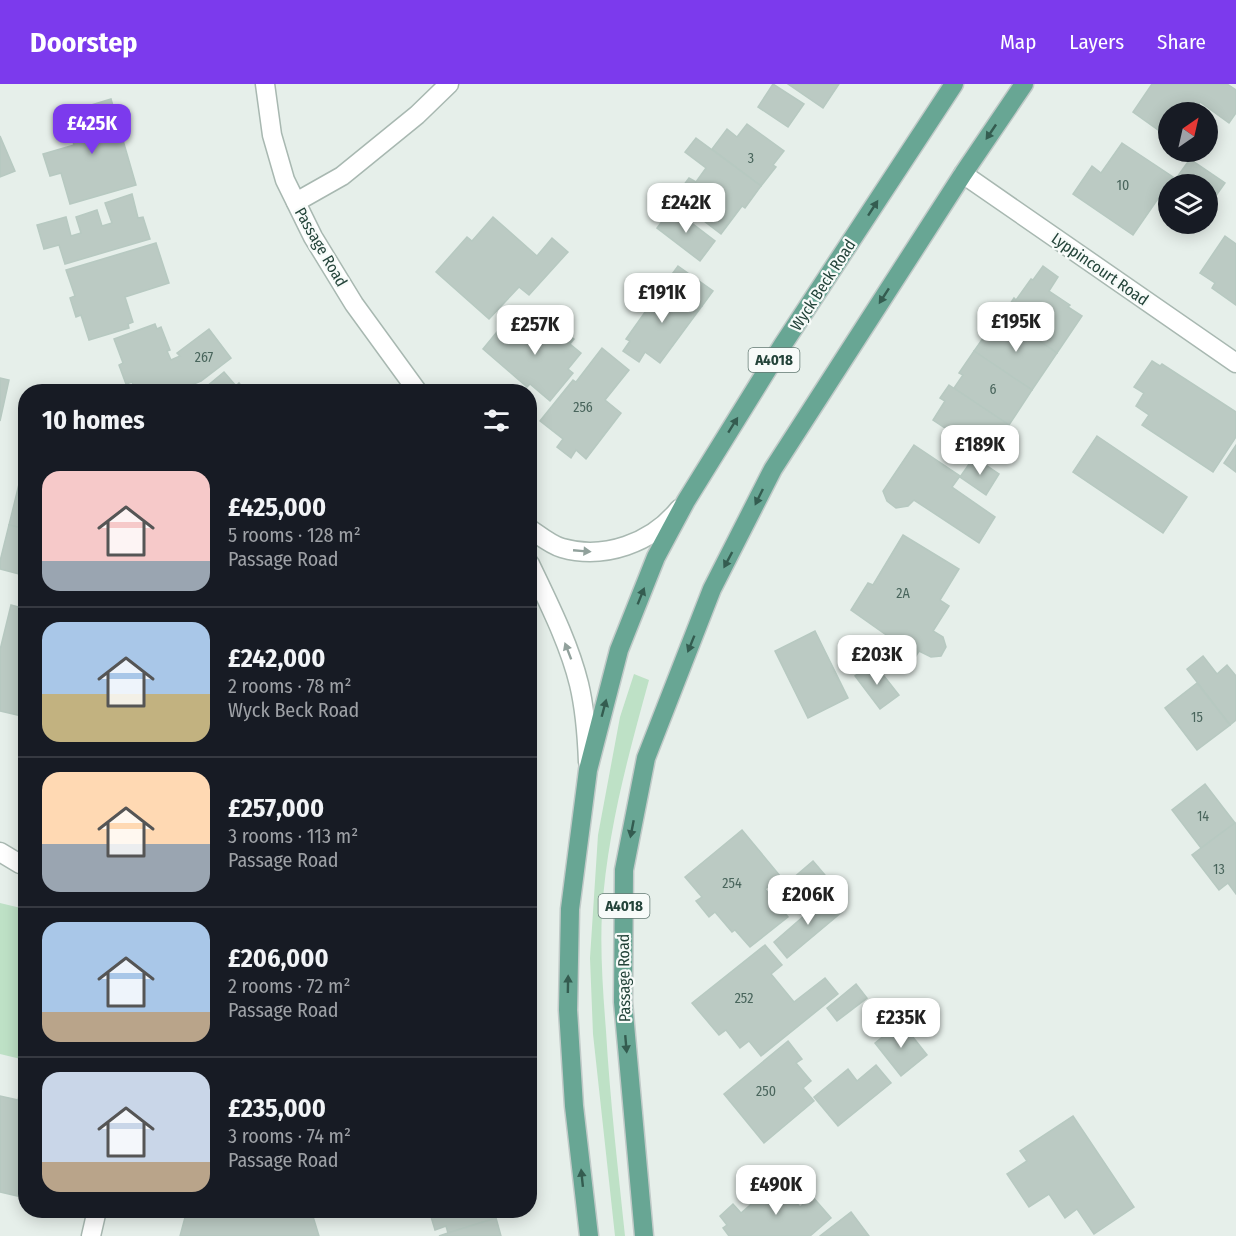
<!DOCTYPE html>
<html lang="en">
<head>
<meta charset="utf-8">
<style>
  :root { --surface:#171b24; --page:#20242c; --text:#f1f3f6; --muted:#9ea1a6; --line:#363941; --accent:#7c3aed }
  body { margin:0; font-family:"Fira Sans Condensed",sans-serif; background:var(--page); color:var(--text); height:100vh; display:flex; flex-direction:column; font-size:22px; white-space:nowrap }
  * { box-sizing:border-box; margin:0 }
  p { font-size:20px; color:var(--muted) }
  .icon { flex:none; width:33px; height:33px; fill:none; stroke:currentColor; stroke-width:2; stroke-linecap:round; stroke-linejoin:round }
  .map { position:relative; flex:1; overflow:hidden }
  .details { position:absolute; left:18px; top:300px; width:519px; height:834px; display:flex; flex-direction:column; background:var(--surface); border-radius:24px; box-shadow:0 3px 15px #0003 }
  .details>* { flex:none }
  .needle { width:39px; rotate:34deg }
  .fabs { position:absolute; left:1158px; top:18px; display:grid; gap:12px }
  .fabs a { display:grid; place-items:center; width:60px; height:60px; border-radius:50%; background:var(--surface); box-shadow:0 3px 15px #0003; font-size:30px }
  .price { position:absolute; translate:-50% -51px; padding:0 14px; border-radius:12px; background:#fff; color:#222; font-size:20px; line-height:39px; filter:drop-shadow(0 2px 3px #0008) }
  .price::after { content:''; position:absolute; left:50%; top:36px; width:18px; height:14px; margin-left:-9px; background:inherit; clip-path:polygon(0 0,100% 0,50% 100%) }
  .price.current { background:var(--accent); color:#fff }
  ul { padding:0; list-style:none }
  li { display:flex; align-items:center; gap:18px; height:150px; padding:0 24px }
  li+li { border-top:2px solid var(--line) }
  li span { display:grid; place-items:center; flex:none; width:168px; height:120px; border-radius:18px; color:#555 }
  li>.icon { margin-inline-start:auto }
  span .icon { width:72px; height:72px; fill:#fffc; stroke-width:1 }
  li b { font-size:26px }
  h2 { display:flex; justify-content:space-between; align-items:center; height:72px; padding:0 24px; font-size:26px }
  header { display:flex; align-items:center; gap:36px; box-sizing:border-box; height:84px; padding:0 30px; background:var(--accent); color:#fff }
  header strong { font-size:28px }
  nav { display:flex; gap:33px; margin-inline-start:auto; font-size:21px }
  .map>svg:first-child { display:block }
  .green { fill:#bee1c6 }
  .building { fill:#bbcac3; stroke:#b7c9c1; stroke-width:1.5 }
  .lines { fill:none; stroke-linecap:round; stroke-linejoin:round }
  .street-casing { stroke:#a8b8b1; stroke-width:21 }
  .primary-casing { stroke:#c1cac8; stroke-width:21 }
  .street { stroke:#fff; stroke-width:18 }
  .primary { stroke:#68a694; stroke-width:18 }
  .oneway { fill:#345c50 }
  .oneway2 { fill:#91a19c }
  .labels { text-anchor:middle; dominant-baseline:central; stroke-width:4.5; stroke-linejoin:round; paint-order:stroke }
  .number-label { font-size:14px; fill:#49655c }
  .shield { fill:#f7fbf9; stroke:#637a73; stroke-width:1.5 }
  .shield-label { font-size:15px; font-weight:bold; fill:#234339 }
  .street-label { font-size:16px; fill:#234339; stroke:#f7fbf9 }
</style>
</head>
<body>
<header>
<strong>Doorstep</strong>
<nav><a>Map</a><a>Layers</a><a>Share</a></nav>
</header>
<div class="map">
<svg width="1236" height="1152" viewBox="0 0 1236 1152">
  <rect width="100%" height="100%" fill="#e6efea"/>
  <!-- green -->
  <g class="green">
    <path d="M 634,590 L 649,596 C 628,672 607,749 602,828 C 600,868 603,908 606,947 C 610,1016 618,1084 625,1152 L 615,1152 L 593,950 L 590,874 L 598,751 L 620,633 Z"/>
    <path d="M 0,819 L 25,825 L 25,976 L 0,970 Z"/>
  </g>
  <!-- building -->
  <g class="building">
    <path d="M 773,0 L 804,20 L 788,43 L 758,23 Z"/>
    <path d="M 788,0 L 839,0 L 823,24 Z"/>
    <path d="M 1152,0 L 1227,0 L 1236,6 L 1236,29 L 1229,39 L 1200,18 L 1193,28 L 1168,28 L 1168,53 L 1133,28 Z"/>
    <path d="M 111,15 L 136,101 L 70,120 L 61,89 L 50,92 L 43,70 L 74,61 L 65,29 Z"/>
    <path d="M 747,40 L 784,67 L 773,81 L 776,83 L 761,102 L 712,65 L 727,45 L 737,53 Z"/>
    <path d="M 0,52 L 15,87 L 0,93 Z"/>
    <path d="M 696,54 L 761,102 L 745,124 L 742,122 L 721,150 L 674,114 L 689,94 L 696,98 L 706,84 L 685,68 Z"/>
    <path d="M 1122,59 L 1173,93 L 1133,151 L 1073,110 L 1092,82 L 1101,89 Z"/>
    <path d="M 1190,75 L 1225,99 L 1208,123 L 1208,100 L 1172,100 Z"/>
    <path d="M 132,110 L 138,134 L 143,133 L 150,155 L 65,180 L 59,161 L 44,165 L 37,141 L 66,133 L 71,152 L 81,149 L 76,133 L 97,126 L 102,142 L 112,139 L 105,119 Z"/>
    <path d="M 672,124 L 715,157 L 700,177 L 657,144 Z"/>
    <path d="M 493,133 L 537,172 L 552,154 L 568,168 L 529,211 L 519,203 L 489,235 L 436,188 L 467,153 L 472,157 Z"/>
    <path d="M 1225,152 L 1236,160 L 1236,221 L 1212,204 L 1215,199 L 1200,189 Z"/>
    <path d="M 156,159 L 169,199 L 125,213 L 133,238 L 128,240 L 129,244 L 89,256 L 81,231 L 76,233 L 70,214 L 75,212 L 66,186 Z"/>
    <path d="M 678,182 L 713,207 L 702,222 L 667,197 Z"/>
    <path d="M 1043,182 L 1058,193 L 1049,207 L 1070,221 L 1068,223 L 1082,232 L 1057,269 L 1002,232 L 1014,214 L 1016,216 L 1031,195 L 1033,196 Z"/>
    <path d="M 667,197 L 702,222 L 660,279 L 645,268 L 639,278 L 623,267 L 630,257 L 626,255 Z"/>
    <path d="M 510,232 L 538,256 L 554,238 L 574,255 L 570,260 L 581,269 L 568,285 L 573,289 L 550,317 L 530,300 L 527,303 L 483,265 Z"/>
    <path d="M 1002,232 L 1057,269 L 1032,306 L 974,267 L 988,247 L 991,249 Z"/>
    <path d="M 155,240 L 157,245 L 161,243 L 170,266 L 167,267 L 171,276 L 180,272 L 177,269 L 209,245 L 231,274 L 201,297 L 174,308 L 136,308 L 132,298 L 126,300 L 119,281 L 123,279 L 114,255 Z"/>
    <path d="M 602,264 L 629,286 L 605,316 L 621,329 L 586,375 L 576,366 L 571,374 L 557,363 L 563,355 L 540,337 L 573,296 L 576,298 Z"/>
    <path d="M 974,267 L 1032,306 L 1009,341 L 954,304 L 963,291 L 959,289 Z"/>
    <path d="M 1152,277 L 1160,282 L 1162,280 L 1236,328 L 1236,353 L 1213,388 L 1142,341 L 1149,331 L 1136,322 L 1144,309 L 1134,303 Z"/>
    <path d="M 224,288 L 236,302 L 239,299 L 246,308 L 200,308 Z"/>
    <path d="M 0,294 L 9,296 L 0,337 Z"/>
    <path d="M 949,301 L 1009,341 L 987,372 L 933,336 L 945,317 L 940,314 Z"/>
    <path d="M 1097,352 L 1187,413 L 1163,449 L 1073,388 Z"/>
    <path d="M 914,361 L 960,392 L 952,403 L 995,433 L 979,459 L 914,416 L 908,422 L 896,424 L 887,417 L 883,407 Z"/>
    <path d="M 1236,361 L 1236,388 L 1224,379 Z"/>
    <path d="M 974,373 L 999,390 L 986,411 L 960,393 Z"/>
    <path d="M 21,392 L 26,393 L 26,445 L 9,441 Z"/>
    <path d="M 9,441 L 26,445 L 26,499 L 21,498 L 23,491 L 0,485 L 0,477 Z"/>
    <path d="M 903,451 L 959,485 L 940,516 L 949,522 L 933,547 L 943,553 L 946,563 L 941,572 L 931,573 L 919,567 L 916,572 L 851,526 L 868,499 L 873,501 Z"/>
    <path d="M 11,521 L 26,525 L 26,633 L 0,627 L 0,566 Z"/>
    <path d="M 815,547 L 848,614 L 808,634 L 775,567 Z"/>
    <path d="M 1203,572 L 1217,590 L 1227,581 L 1236,592 L 1236,636 L 1230,641 L 1187,585 Z"/>
    <path d="M 873,578 L 899,611 L 880,625 L 855,592 Z"/>
    <path d="M 1197,599 L 1230,641 L 1197,666 L 1165,624 Z"/>
    <path d="M 1205,700 L 1235,739 L 1201,764 L 1172,726 Z"/>
    <path d="M 1235,739 L 1236,741 L 1236,810 L 1228,799 L 1219,806 L 1192,771 Z"/>
    <path d="M 742,746 L 781,793 L 765,805 L 788,833 L 750,863 L 735,846 L 732,848 L 715,828 L 709,833 L 696,817 L 702,813 L 685,793 Z"/>
    <path d="M 813,777 L 830,797 L 803,821 L 785,801 Z"/>
    <path d="M 828,811 L 842,828 L 787,874 L 774,858 Z"/>
    <path d="M 765,861 L 782,881 L 771,890 L 794,918 L 825,894 L 838,910 L 761,972 L 749,957 L 740,964 L 726,946 L 719,951 L 692,919 Z"/>
    <path d="M 856,900 L 867,914 L 837,937 L 827,924 Z"/>
    <path d="M 901,938 L 927,971 L 901,992 L 875,959 Z"/>
    <path d="M 788,957 L 802,975 L 796,979 L 811,997 L 803,1004 L 814,1017 L 764,1059 L 724,1010 Z"/>
    <path d="M 876,981 L 891,999 L 838,1042 L 814,1013 L 848,985 L 857,997 Z"/>
    <path d="M 23,996 L 26,997 L 26,1114 L 0,1108 L 0,1012 L 18,1016 Z"/>
    <path d="M 1073,1032 L 1134,1123 L 1094,1150 L 1077,1125 L 1065,1134 L 1049,1110 L 1029,1123 L 1007,1090 L 1027,1077 L 1020,1067 Z"/>
    <path d="M 778,1097 L 800,1123 L 812,1112 L 831,1134 L 810,1152 L 729,1152 L 723,1144 L 727,1141 L 720,1132 L 733,1120 L 741,1129 Z"/>
    <path d="M 187,1126 L 311,1126 L 319,1152 L 180,1152 Z"/>
    <path d="M 429,1126 L 493,1126 L 496,1134 L 448,1149 L 446,1142 L 435,1146 Z"/>
    <path d="M 851,1128 L 869,1152 L 820,1152 Z"/>
    <path d="M 496,1134 L 501,1152 L 439,1152 L 448,1149 Z"/>
  </g>
  <g class="lines">
    <!-- street casing -->
    <g class="street-casing">
      <g id="street">
        <path d="M 265,0 L 272,51 L 285,96 L 313,153 L 354,220 L 418,308"/>
        <path d="M 963,90 L 1236,279"/>
        <path d="M 296,118 L 342,92 L 417,31 L 449,0"/>
        <path d="M 530,445 C 539,451 551,461 562,464 C 604,476 652,459 679,425"/>
        <path d="M 530,480 C 548,518 569,559 579,600 C 585,625 587,652 588,678"/>
        <path d="M 0,768 L 20,780 L 26,781"/>
        <path d="M 91,1152 L 97,1126"/>
      </g>
    </g>
    <!-- primary casing -->
    <g class="primary-casing">
      <g id="primary">
        <path d="M 589,1152 L 574,1022 L 568,926 L 570,825 L 588,686 L 619,566 L 656,473 L 686,417 L 782,262 L 954,0"/>
        <path d="M 644,1152 L 623,918 L 624,786 L 646,674 L 712,505 L 773,385 L 963,90 L 1024,0"/>
      </g>
    </g>
    <!-- street -->
    <use href="#street" class="street"/>
    <!-- primary -->
    <use href="#primary" class="primary"/>
  </g>
  <!-- one-way arrows -->
  <defs><path id="oneway-solid" d="M-6-.8H1V-3.2L6.5 0L1 3.2V.8H-6Z" transform="scale(1.5)"/></defs>
  <g class="oneway">
    <use href="#oneway-solid" transform="translate(991 48) rotate(124)"/>
    <use href="#oneway-solid" transform="translate(873 124) rotate(-57)"/>
    <use href="#oneway-solid" transform="translate(884 212) rotate(123)"/>
    <use href="#oneway-solid" transform="translate(733 341) rotate(-58)"/>
    <use href="#oneway-solid" transform="translate(759 413) rotate(116)"/>
    <use href="#oneway-solid" transform="translate(728 476) rotate(118)"/>
    <use href="#oneway-solid" transform="translate(641 512) rotate(-68)"/>
    <use href="#oneway-solid" transform="translate(691 560) rotate(112)"/>
    <use href="#oneway-solid" transform="translate(604 624) rotate(-75)"/>
    <use href="#oneway-solid" transform="translate(632 745) rotate(101)"/>
    <use href="#oneway-solid" transform="translate(568 900) rotate(-89)"/>
    <use href="#oneway-solid" transform="translate(626 960) rotate(85)"/>
    <use href="#oneway-solid" transform="translate(582 1094) rotate(-96)"/>
  </g>
  <g class="oneway2">
    <use href="#oneway-solid" transform="translate(582 467) rotate(5)"/>
    <use href="#oneway-solid" transform="translate(568 567) rotate(-111)"/>
  </g>
  <g class="labels">
    <!-- number labels -->
    <g class="number-label">
      <text x="751" y="74">3</text>
      <text x="1123" y="101">10</text>
      <text x="204" y="273">267</text>
      <text x="993" y="305">6</text>
      <text x="583" y="323">256</text>
      <text x="903" y="509">2A</text>
      <text x="1197" y="633">15</text>
      <text x="1203" y="732">14</text>
      <text x="1219" y="785">13</text>
      <text x="732" y="799">254</text>
      <text x="744" y="914">252</text>
      <text x="766" y="1007">250</text>
    </g>
    <!-- shield labels -->
    <g class="shield">
      <rect x="748.5" y="264" width="51" height="24" rx="4.5"/>
      <rect x="598.5" y="810" width="51" height="24" rx="4.5"/>
    </g>
    <g class="shield-label">
      <text x="774" y="276">A4018</text>
      <text x="624" y="822">A4018</text>
    </g>
    <!-- street labels -->
    <g class="street-label">
      <text transform="translate(321 163) rotate(60)">Passage Road</text>
      <text transform="translate(1100 185) rotate(35)">Lyppincourt Road</text>
      <text transform="translate(823 201) rotate(-57)">Wyck Beck Road</text>
      <text transform="translate(624 894) rotate(-91)">Passage Road</text>
    </g>
  </g>
</svg>
<div class="fabs">
<a><svg class="needle" viewBox="-14 -14 28 28"><path d="M0-13l5 13h-10z" fill="#e53935"/><path d="M0 13l5-13h-10z" fill="#9ea1a6"/></svg></a>
<a><svg class="icon" aria-label="layers" viewBox="0 0 24 24"><path d="M12 4l9 5-9 5-9-5zM3 14l9 5 9-5"/></svg></a>
</div>
<b class="price current" style="left:92px;top:71px">£425K</b>
<b class="price" style="left:686px;top:150px">£242K</b>
<b class="price" style="left:662px;top:240px">£191K</b>
<b class="price" style="left:1016px;top:269px">£195K</b>
<b class="price" style="left:535px;top:272px">£257K</b>
<b class="price" style="left:980px;top:392px">£189K</b>
<b class="price" style="left:877px;top:602px">£203K</b>
<b class="price" style="left:808px;top:842px">£206K</b>
<b class="price" style="left:901px;top:965px">£235K</b>
<b class="price" style="left:776px;top:1132px">£490K</b>
<section class="details">
<h2>10 homes<svg class="icon" aria-label="filters" viewBox="0 0 24 24"><path d="M4 7h16M4 17h16"/><circle cx="9" cy="7" r="2"/><circle cx="15" cy="17" r="2"/></svg></h2>
<ul>
<li><span style="background:linear-gradient(#f6c9c9 75%,#9aa5b1 0)"><svg class="icon" aria-label="home" viewBox="0 0 24 24"><path d="M3 11l9-7 9 7M6 9v11h12V9"/></svg></span><div><b>£425,000</b><p>5 rooms · 128 m²</p><p>Passage Road</p></div></li>
<li><span style="background:linear-gradient(#a9c7e8 60%,#c2b280 0)"><svg class="icon" aria-label="home" viewBox="0 0 24 24"><path d="M3 11l9-7 9 7M6 9v11h12V9"/></svg></span><div><b>£242,000</b><p>2 rooms · 78 m²</p><p>Wyck Beck Road</p></div></li>
<li><span style="background:linear-gradient(#ffd9b3 60%,#9aa5b1 0)"><svg class="icon" aria-label="home" viewBox="0 0 24 24"><path d="M3 11l9-7 9 7M6 9v11h12V9"/></svg></span><div><b>£257,000</b><p>3 rooms · 113 m²</p><p>Passage Road</p></div></li>
<li><span style="background:linear-gradient(#a9c7e8 75%,#b9a48a 0)"><svg class="icon" aria-label="home" viewBox="0 0 24 24"><path d="M3 11l9-7 9 7M6 9v11h12V9"/></svg></span><div><b>£206,000</b><p>2 rooms · 72 m²</p><p>Passage Road</p></div></li>
<li><span style="background:linear-gradient(#c9d6e8 75%,#b9a48a 0)"><svg class="icon" aria-label="home" viewBox="0 0 24 24"><path d="M3 11l9-7 9 7M6 9v11h12V9"/></svg></span><div><b>£235,000</b><p>3 rooms · 74 m²</p><p>Passage Road</p></div></li>
</ul>
</section>
</div>
</body>
</html>
